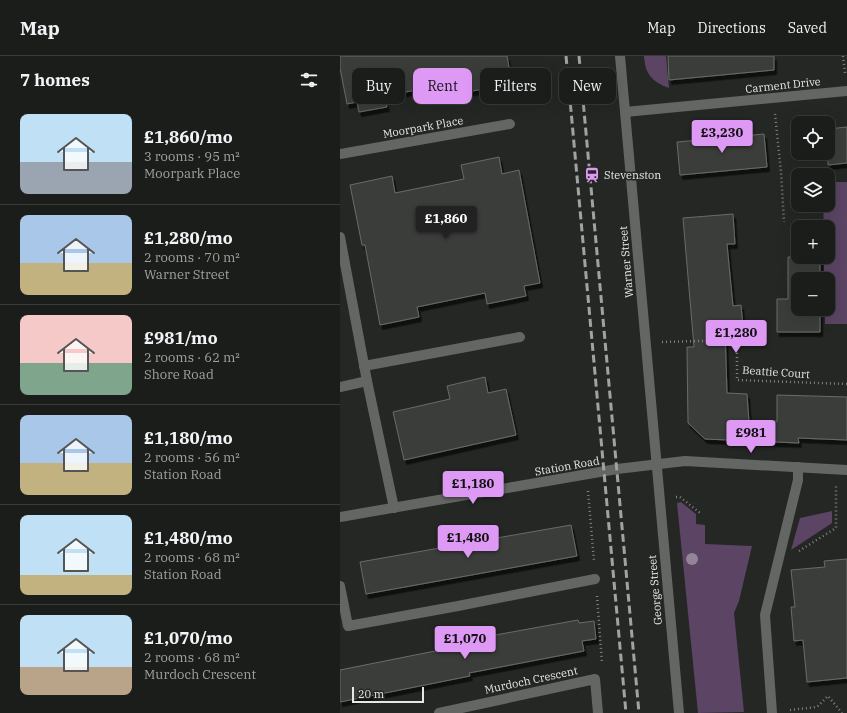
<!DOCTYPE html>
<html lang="en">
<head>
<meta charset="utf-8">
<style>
  :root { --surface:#1b1d1a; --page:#242623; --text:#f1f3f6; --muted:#a0a2a2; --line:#393b39; --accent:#dd99f4 }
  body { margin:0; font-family:"IBM Plex Serif",serif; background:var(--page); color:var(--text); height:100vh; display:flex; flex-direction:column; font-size:15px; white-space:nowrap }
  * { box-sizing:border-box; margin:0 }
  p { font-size:13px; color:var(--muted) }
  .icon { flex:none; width:22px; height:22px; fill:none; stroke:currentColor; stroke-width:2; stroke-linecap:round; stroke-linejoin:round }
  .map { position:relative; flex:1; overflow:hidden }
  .sheet { display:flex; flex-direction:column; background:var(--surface); width:340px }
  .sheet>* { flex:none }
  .top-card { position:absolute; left:12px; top:12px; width:380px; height:36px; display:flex; gap:8px }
  .controls { position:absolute; left:451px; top:60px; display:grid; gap:8px }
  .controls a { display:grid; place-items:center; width:44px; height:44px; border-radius:8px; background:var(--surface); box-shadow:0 4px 16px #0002,0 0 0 1px var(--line); font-size:20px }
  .scale { position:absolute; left:12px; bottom:10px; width:72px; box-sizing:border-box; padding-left:4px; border:2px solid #e6e8e6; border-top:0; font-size:11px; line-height:14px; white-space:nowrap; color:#e6e8e6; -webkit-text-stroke:3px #242723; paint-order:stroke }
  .price { position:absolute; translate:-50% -34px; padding:0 9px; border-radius:4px; background:var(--accent); color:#111; font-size:13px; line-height:26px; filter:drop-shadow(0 1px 2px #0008) }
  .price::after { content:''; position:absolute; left:50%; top:24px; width:12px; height:9px; margin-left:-6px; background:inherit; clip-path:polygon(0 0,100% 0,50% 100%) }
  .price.selected { background:#222; color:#fff }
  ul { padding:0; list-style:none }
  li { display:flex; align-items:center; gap:12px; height:100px; padding:0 20px }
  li+li { border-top:1px solid var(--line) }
  li span { display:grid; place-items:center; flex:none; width:112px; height:80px; border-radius:8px; color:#555 }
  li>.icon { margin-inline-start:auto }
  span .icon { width:48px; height:48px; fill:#fffc; stroke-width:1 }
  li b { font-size:17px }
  h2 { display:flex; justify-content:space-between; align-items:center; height:48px; padding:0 20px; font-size:17px }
  .chip { padding:0 14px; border-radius:8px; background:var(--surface); box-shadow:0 4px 16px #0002,0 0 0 1px var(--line); font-size:14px; line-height:36px }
  .chip.selected { background:var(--accent); color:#111 }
  header { display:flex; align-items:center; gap:24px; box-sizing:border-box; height:56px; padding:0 20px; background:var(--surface); border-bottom:1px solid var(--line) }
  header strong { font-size:19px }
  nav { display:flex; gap:22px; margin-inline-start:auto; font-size:14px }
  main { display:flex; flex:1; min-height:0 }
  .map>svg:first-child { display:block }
  .green { fill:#5b4464 }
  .building { fill:#3b3e3a; stroke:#686c67; filter:url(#shadow) }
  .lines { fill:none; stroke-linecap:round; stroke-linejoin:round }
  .path { stroke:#80827f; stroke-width:2.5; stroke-dasharray:1 3; stroke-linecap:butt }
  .service { stroke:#646664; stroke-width:10 }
  .minor { stroke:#646664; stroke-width:10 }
  .tertiary { stroke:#646664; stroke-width:10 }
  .rail { stroke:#a0a3a0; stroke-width:3; stroke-dasharray:8 4; stroke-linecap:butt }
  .tree { fill:#948499 }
  .labels { text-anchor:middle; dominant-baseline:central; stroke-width:3; stroke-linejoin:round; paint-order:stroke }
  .street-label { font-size:11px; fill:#e6e8e6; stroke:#242723 }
  .poi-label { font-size:11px; fill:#e6e8e6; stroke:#242723; text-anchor:start }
</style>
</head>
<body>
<header>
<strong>Map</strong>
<nav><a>Map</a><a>Directions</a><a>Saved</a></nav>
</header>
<main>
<section class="sheet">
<h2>7 homes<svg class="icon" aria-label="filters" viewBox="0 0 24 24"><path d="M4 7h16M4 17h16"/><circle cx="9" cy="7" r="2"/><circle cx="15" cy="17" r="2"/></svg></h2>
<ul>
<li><span style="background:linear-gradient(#bfe0f5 60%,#9aa5b1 0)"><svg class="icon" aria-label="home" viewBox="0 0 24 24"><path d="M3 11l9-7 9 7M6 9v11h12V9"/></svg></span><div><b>£1,860/mo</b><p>3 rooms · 95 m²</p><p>Moorpark Place</p></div></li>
<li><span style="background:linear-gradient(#a9c7e8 60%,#c2b280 0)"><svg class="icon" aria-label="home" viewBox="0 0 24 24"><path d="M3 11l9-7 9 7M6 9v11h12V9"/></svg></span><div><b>£1,280/mo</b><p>2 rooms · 70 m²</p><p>Warner Street</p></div></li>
<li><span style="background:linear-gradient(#f6c9c9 60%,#7fa58c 0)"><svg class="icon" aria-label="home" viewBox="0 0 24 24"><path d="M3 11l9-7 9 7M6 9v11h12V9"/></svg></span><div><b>£981/mo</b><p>2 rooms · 62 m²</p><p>Shore Road</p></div></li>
<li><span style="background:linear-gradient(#a9c7e8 60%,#c2b280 0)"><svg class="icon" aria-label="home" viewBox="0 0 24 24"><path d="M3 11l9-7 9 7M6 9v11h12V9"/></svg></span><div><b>£1,180/mo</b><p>2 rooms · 56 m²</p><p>Station Road</p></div></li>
<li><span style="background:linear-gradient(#bfe0f5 75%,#c2b280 0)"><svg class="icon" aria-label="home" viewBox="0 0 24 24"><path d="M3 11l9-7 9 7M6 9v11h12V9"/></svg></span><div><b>£1,480/mo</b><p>2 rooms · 68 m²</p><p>Station Road</p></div></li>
<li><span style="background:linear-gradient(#bfe0f5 65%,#b9a48a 0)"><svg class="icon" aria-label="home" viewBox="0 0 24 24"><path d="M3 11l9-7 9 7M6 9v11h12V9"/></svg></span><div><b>£1,070/mo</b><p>2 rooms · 68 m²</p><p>Murdoch Crescent</p></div></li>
</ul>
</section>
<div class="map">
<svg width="507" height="657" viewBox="0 0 507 657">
  <defs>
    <filter id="shadow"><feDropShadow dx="2.5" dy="4.5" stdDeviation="0" flood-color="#0009"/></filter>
  </defs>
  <rect width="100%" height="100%" fill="#242723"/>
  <!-- green -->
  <g class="green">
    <path d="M 304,0 L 326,0 L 329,32 C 312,26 305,18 304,0 Z"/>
    <path d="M 488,126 L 507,126 L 507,268 L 485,268 L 485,253 L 488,253 L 488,223 L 484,223 L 484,201 L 488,201 L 488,171 L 484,171 L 483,149 L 488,149 Z"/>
    <path d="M 341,446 L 356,458 L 356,468 L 365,469 L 365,488 L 412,490 L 399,545 L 394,557 L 404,656 L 358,657 L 337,447 Z"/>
    <path d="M 492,455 L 492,467 L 451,494 L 460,462 Z"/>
  </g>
  <!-- building -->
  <g class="building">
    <path d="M 0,0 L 167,0 L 170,17 L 152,20 L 154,31 L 116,38 L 114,27 L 44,40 L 47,51 L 19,56 L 17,46 L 7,48 L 0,12 Z"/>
    <path d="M 328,0 L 434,0 L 434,14 L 329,24 Z"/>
    <path d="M 507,71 L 507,107 L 488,109 L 488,73 Z"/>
    <path d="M 424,78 L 427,111 L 340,119 L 337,86 Z"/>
    <path d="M 159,101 L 162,118 L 179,114 L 200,227 L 184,230 L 186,240 L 147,248 L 145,237 L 77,251 L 79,261 L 40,269 L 25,189 L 22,189 L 10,129 L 52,120 L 55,137 L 124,123 L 121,109 Z"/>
    <path d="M 393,158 L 395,188 L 387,188 L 393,250 L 401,249 L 403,271 L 385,273 L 387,337 L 407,338 L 409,366 L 437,365 L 437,339 L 507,341 L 507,384 L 458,382 L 459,387 L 365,383 L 348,367 L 347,291 L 354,291 L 343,162 Z"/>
    <path d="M 448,201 L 480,201 L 480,223 L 458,223 L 458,253 L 480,253 L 480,276 L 437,276 L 437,243 L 448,243 Z"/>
    <path d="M 145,321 L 148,337 L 166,333 L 176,379 L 64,404 L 53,356 L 110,343 L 107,330 Z"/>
    <path d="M 231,469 L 237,500 L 26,538 L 20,506 Z"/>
    <path d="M 507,503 L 507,622 L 467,626 L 463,584 L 454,585 L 451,551 L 455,551 L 451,514 L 485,511 L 484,505 Z"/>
    <path d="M 238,564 L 239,567 L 254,565 L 256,583 L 242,585 L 244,595 L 129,617 L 130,620 L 0,646 L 0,614 L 140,586 L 139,582 Z"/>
  </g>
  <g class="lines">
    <!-- path -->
    <g class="path">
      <path d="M 503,0 L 505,17"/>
      <path d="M 435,58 L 441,116 L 444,166"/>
      <path d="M 322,286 L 397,284 L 397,324 L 507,328"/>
      <path d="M 248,435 L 254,505"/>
      <path d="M 336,441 L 340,441 L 360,457"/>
      <path d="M 459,495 L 496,472 L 496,430"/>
      <path d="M 257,540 L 262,607"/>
      <path d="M 450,654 L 477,651 L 488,640 L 502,657"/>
    </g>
    <!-- service -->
    <g class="service">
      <path d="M 0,530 L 8,570 L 118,550 L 255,523"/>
      <path d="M 432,657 L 425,559 L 458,424 L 458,411"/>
    </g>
    <!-- minor -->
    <g class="minor">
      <path d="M 280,0 L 339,657"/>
      <path d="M 285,56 L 507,35"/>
      <path d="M 0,98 L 170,68"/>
      <path d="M 0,181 L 27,325 L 54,452"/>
      <path d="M 24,310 L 180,281"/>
      <path d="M 0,331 L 27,325"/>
      <path d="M 99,657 L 255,623 L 258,657"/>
    </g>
    <!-- tertiary -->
    <path class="tertiary" d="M 0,461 L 277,413 L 345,405 L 507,414"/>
    <!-- rail -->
    <g class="rail">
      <path d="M 226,0 L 286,657"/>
      <path d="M 239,0 L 299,657"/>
    </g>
  </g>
  <!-- trees -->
  <circle class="tree" cx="352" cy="503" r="6"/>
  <!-- icons -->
  <defs>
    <g id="station-bare" transform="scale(1.2)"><path d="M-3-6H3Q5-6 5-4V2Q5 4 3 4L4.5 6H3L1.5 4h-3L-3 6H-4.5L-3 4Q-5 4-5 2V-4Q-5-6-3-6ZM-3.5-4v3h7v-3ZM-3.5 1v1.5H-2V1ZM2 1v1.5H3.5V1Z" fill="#dd99f4" stroke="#242723" stroke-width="2.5" paint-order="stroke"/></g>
  </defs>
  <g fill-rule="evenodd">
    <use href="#station-bare" x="252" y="119"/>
  </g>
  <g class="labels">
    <!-- street labels -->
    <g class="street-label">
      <text transform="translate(443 29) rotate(-6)">Carment Drive</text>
      <text transform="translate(83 71) rotate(-10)">Moorpark Place</text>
      <text transform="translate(286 206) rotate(-95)">Warner Street</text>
      <text transform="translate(436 316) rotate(4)">Beattie Court</text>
      <text transform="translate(227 410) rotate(-10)">Station Road</text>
      <text transform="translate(315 534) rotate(-95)">George Street</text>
      <text transform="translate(191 624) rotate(-12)">Murdoch Crescent</text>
    </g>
    <!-- poi labels -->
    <g class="poi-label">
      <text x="264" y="119">Stevenston</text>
    </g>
  </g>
</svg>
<div class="controls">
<a><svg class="icon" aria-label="locate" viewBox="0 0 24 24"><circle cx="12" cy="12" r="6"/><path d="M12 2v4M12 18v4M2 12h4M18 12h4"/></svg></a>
<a><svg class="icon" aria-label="layers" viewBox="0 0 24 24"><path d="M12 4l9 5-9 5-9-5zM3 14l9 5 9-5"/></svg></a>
<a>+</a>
<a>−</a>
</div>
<div class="scale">20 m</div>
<b class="price" style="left:382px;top:98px">£3,230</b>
<b class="price selected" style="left:106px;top:184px">£1,860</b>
<b class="price" style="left:396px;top:298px">£1,280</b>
<b class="price" style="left:411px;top:398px">£981</b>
<b class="price" style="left:133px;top:449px">£1,180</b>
<b class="price" style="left:128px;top:503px">£1,480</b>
<b class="price" style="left:125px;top:604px">£1,070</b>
<div class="top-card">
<a class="chip">Buy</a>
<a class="chip selected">Rent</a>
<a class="chip">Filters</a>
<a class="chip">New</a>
</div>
</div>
</main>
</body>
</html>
